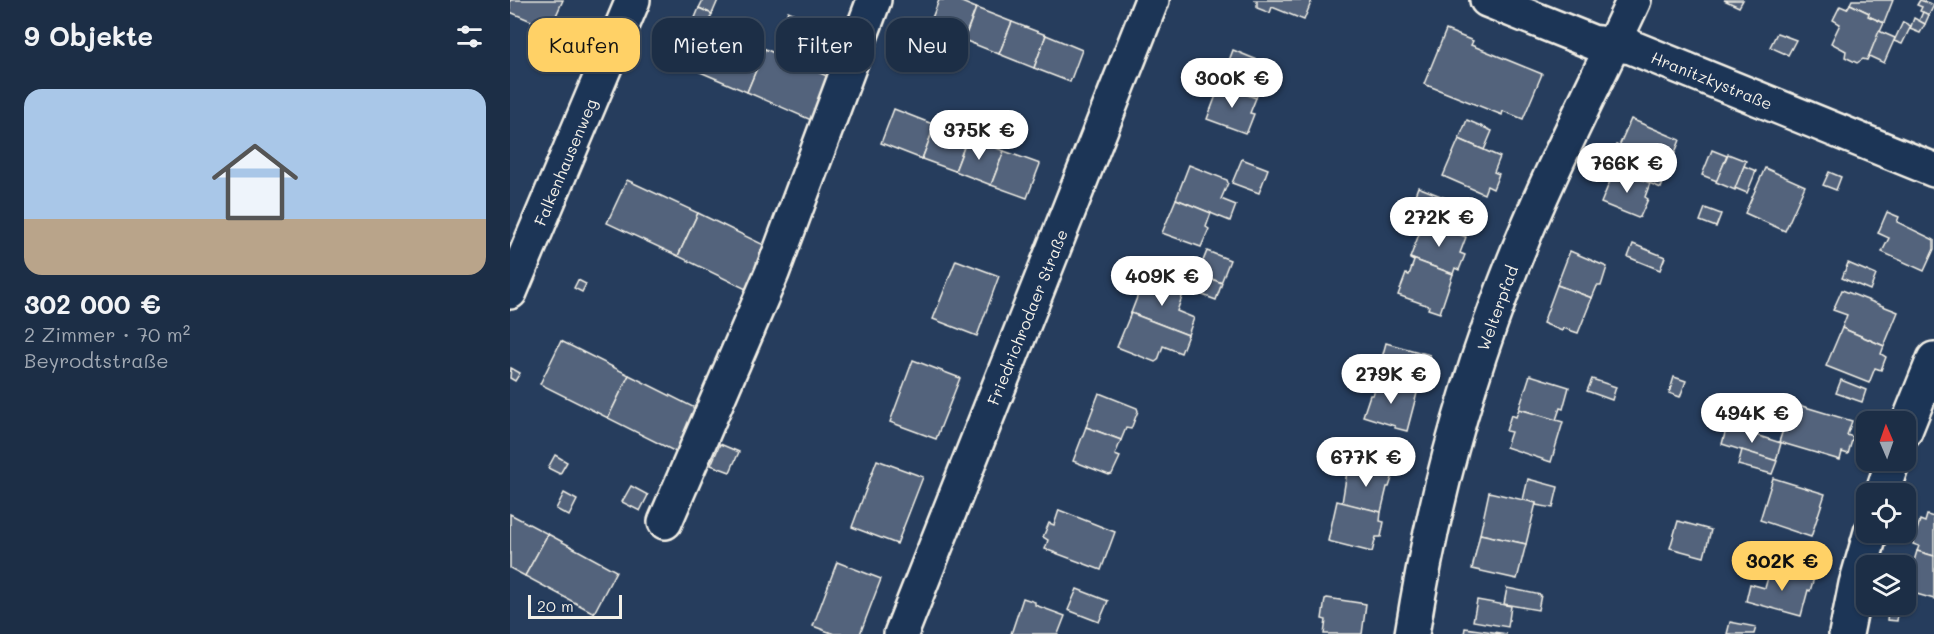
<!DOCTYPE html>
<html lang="de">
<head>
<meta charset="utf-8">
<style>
  :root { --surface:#1c2e46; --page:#25364d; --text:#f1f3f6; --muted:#a0a8b3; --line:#3a4a5f; --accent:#ffd166 }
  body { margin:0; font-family:Mali,sans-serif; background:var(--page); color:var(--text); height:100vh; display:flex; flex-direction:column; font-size:22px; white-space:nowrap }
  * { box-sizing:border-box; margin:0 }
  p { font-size:20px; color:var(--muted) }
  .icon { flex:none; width:33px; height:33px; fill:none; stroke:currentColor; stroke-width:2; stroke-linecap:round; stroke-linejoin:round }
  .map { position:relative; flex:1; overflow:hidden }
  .side { display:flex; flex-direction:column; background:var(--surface); width:510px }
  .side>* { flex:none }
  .top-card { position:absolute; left:18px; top:18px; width:570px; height:54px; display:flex; gap:12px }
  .needle { width:39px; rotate:358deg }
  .fabs { position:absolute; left:1346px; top:411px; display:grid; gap:12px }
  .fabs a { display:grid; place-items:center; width:60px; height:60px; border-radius:12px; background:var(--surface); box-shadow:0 2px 4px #0004,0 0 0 2px var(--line); font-size:30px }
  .scale { position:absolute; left:18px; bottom:15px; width:94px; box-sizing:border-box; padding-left:6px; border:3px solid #f4f1e8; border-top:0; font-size:16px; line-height:21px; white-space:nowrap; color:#f4f1e8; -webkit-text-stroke:4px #1d3557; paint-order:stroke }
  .price { position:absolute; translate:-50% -51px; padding:0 14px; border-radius:21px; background:#fff; color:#222; font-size:20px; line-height:39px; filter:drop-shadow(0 2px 3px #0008) }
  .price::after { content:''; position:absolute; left:50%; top:36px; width:18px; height:14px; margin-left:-9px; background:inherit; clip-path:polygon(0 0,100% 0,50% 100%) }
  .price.current { background:var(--accent); color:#111 }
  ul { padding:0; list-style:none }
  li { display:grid; align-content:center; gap:12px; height:318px; padding:0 24px }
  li+li { border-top:2px solid var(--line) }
  li span { display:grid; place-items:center; height:186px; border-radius:18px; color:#555 }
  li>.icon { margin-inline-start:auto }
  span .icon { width:108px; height:108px; fill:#fffc; stroke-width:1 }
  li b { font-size:26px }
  h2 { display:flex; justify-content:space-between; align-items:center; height:72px; padding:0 24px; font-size:26px }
  .tag { padding:0 21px; border-radius:18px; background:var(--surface); box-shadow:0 2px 4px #0004,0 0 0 2px var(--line); font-size:21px; line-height:54px }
  .tag.current { background:var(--accent); color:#111 }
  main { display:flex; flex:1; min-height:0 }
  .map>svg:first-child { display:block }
  .building { fill:#52647b; stroke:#f4f1e8; stroke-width:1.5 }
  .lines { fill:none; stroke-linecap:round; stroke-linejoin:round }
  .minor-casing { stroke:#f4f1e8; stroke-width:38 }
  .minor { stroke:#1d3557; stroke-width:33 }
  .labels { text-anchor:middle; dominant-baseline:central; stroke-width:5; stroke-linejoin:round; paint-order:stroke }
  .street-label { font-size:16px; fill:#f4f1e8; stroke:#1d3557 }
</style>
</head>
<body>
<main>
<section class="side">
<h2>9 Objekte<svg class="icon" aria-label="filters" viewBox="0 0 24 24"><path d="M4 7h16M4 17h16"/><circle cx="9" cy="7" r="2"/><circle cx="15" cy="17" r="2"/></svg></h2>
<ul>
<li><span style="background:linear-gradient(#a9c7e8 70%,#b9a48a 0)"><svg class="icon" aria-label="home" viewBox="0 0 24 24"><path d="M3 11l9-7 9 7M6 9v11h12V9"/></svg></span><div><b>302 000 €</b><p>2 Zimmer · 70 m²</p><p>Beyrodtstraße</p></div></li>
</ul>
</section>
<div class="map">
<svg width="1424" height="634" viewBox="0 0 1424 634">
  <rect width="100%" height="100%" fill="#263d5d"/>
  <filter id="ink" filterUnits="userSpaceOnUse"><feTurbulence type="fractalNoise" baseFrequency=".0167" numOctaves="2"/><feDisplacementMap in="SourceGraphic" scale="12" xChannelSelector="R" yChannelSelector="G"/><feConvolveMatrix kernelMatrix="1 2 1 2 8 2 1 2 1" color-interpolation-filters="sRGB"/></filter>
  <g filter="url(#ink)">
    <!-- building -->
    <g class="building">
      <path d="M 0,0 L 53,0 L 40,29 L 0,12 Z"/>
      <path d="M 193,0 L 208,0 L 202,14 L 189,8 Z"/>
      <path d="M 429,0 L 447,0 L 466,8 L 448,54 L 417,42 L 423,28 L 419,26 Z"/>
      <path d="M 743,0 L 802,0 L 794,20 L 762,7 L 760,13 L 747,8 L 747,1 Z"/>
      <path d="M 1214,0 L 1233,0 L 1229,7 Z"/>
      <path d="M 1342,0 L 1383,0 L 1374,23 L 1358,16 L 1359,13 L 1340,4 Z"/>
      <path d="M 1410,0 L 1424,5 L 1419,15 L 1410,11 L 1412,7 L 1407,5 Z"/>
      <path d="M 1340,4 L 1359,13 L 1358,16 L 1374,23 L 1357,60 L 1353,59 L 1347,63 L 1335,57 L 1336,51 L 1321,43 L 1330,24 L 1323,20 L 1330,6 L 1337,9 Z"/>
      <path d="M 189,8 L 202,14 L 197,25 L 255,49 L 237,92 L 167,62 Z"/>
      <path d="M 466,8 L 502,22 L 489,54 L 454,40 Z"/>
      <path d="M 278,11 L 303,22 L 295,41 L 270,31 Z"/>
      <path d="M 1413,12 L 1419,15 L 1415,24 L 1409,21 Z"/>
      <path d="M 1404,18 L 1415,24 L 1410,33 L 1400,29 Z"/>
      <path d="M 502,22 L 536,35 L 524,68 L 489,54 Z"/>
      <path d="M 1393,22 L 1401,26 L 1392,44 L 1384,41 Z"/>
      <path d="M 936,30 L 963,41 L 961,45 L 1032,74 L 1013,119 L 993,111 L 992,115 L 914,84 Z"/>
      <path d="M 1369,31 L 1385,38 L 1374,63 L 1359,56 Z"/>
      <path d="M 1267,33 L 1286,40 L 1278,55 L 1260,47 Z"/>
      <path d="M 536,35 L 572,50 L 560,82 L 524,68 Z"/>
      <path d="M 255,49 L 326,80 L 308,123 L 237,92 Z"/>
      <path d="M 723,50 L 762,66 L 755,86 L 751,85 L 746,98 L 710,85 Z"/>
      <path d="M 710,85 L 746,98 L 740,113 L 744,114 L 737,132 L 735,133 L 697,119 Z"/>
      <path d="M 384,109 L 425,125 L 412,159 L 371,143 Z"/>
      <path d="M 1121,119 L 1170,140 L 1151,188 L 1097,165 L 1106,145 L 1109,146 Z"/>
      <path d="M 957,120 L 982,131 L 974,150 L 949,139 Z"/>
      <path d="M 425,125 L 458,137 L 445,171 L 412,159 Z"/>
      <path d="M 458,137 L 494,151 L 481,185 L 445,171 Z"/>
      <path d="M 949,139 L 990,157 L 984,172 L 989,174 L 983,189 L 977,186 L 974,194 L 933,176 Z"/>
      <path d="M 1202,150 L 1217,156 L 1207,181 L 1192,175 Z"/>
      <path d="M 494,151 L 530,164 L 517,198 L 481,185 Z"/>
      <path d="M 1218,154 L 1236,161 L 1225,190 L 1206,182 Z"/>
      <path d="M 732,159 L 758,169 L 749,193 L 722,183 Z"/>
      <path d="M 679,165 L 717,180 L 718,183 L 711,199 L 726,205 L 720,221 L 666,199 Z"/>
      <path d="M 1234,166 L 1246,171 L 1237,193 L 1225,188 Z"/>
      <path d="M 1255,168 L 1295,186 L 1275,231 L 1235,213 Z"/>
      <path d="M 1105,169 L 1140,183 L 1135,197 L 1138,199 L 1130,217 L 1128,218 L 1091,203 Z"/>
      <path d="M 1319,172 L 1331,177 L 1326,190 L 1313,185 Z"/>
      <path d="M 117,180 L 188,213 L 168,256 L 97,223 Z"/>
      <path d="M 908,187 L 938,199 L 931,215 L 902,203 Z"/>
      <path d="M 666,199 L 701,213 L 696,227 L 699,229 L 691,247 L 652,233 Z"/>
      <path d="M 1195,208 L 1211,214 L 1206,227 L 1190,221 Z"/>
      <path d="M 1377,212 L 1389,217 L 1387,222 L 1424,240 L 1424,249 L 1414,271 L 1372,252 L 1379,238 L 1368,233 Z"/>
      <path d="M 188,213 L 258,247 L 238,290 L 168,256 Z"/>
      <path d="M 914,221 L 956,237 L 950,253 L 955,255 L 949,270 L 945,268 L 943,274 L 900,258 Z"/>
      <path d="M 1123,244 L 1155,257 L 1150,270 L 1118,257 Z"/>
      <path d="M 697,251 L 720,260 L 711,283 L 688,273 Z"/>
      <path d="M 1060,251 L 1097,267 L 1091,286 L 1087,286 L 1082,298 L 1047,285 Z"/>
      <path d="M 900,258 L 943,274 L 930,313 L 918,309 L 919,306 L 888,295 L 896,274 L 899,275 L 904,261 L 900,259 Z"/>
      <path d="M 446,260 L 489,276 L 467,336 L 423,319 Z"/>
      <path d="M 1338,263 L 1366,275 L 1360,290 L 1332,278 Z"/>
      <path d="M 678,270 L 712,283 L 706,300 L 671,287 Z"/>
      <path d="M 634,279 L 671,294 L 672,297 L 667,311 L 684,318 L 678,335 L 621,313 Z"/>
      <path d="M 68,280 L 76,284 L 72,292 L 64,288 Z"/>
      <path d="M 1047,285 L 1082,298 L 1068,333 L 1053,328 L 1052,331 L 1033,323 Z"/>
      <path d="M 1332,290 L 1388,312 L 1374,346 L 1332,328 L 1337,315 L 1323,310 Z"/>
      <path d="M 621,313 L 678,335 L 671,353 L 653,346 L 648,360 L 645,362 L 607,347 Z"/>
      <path d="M 1332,328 L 1374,346 L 1371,354 L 1376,357 L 1371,370 L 1365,368 L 1359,383 L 1316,366 Z"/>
      <path d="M 51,341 L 119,375 L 98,418 L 30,384 Z"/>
      <path d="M 876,343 L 920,355 L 907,393 L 868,380 L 872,366 L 870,365 Z"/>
      <path d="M 403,360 L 450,378 L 426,439 L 380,422 Z"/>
      <path d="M 1,368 L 10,373 L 5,381 L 0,378 Z"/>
      <path d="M 119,375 L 189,410 L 168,453 L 98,418 Z"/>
      <path d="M 1020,375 L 1059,387 L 1053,409 L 1050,408 L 1046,420 L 1009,409 Z"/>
      <path d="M 1164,377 L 1176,381 L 1170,397 L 1159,393 Z"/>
      <path d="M 1082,379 L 1106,387 L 1102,400 L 1077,391 Z"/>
      <path d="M 868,380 L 907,393 L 897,431 L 885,428 L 885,426 L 853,416 L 860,395 L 863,395 Z"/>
      <path d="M 1331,380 L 1356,390 L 1352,402 L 1326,393 Z"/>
      <path d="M 589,393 L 627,408 L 628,411 L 621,429 L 616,428 L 611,440 L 576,427 Z"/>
      <path d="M 1282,403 L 1342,421 L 1337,435 L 1343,437 L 1338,454 L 1332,452 L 1330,460 L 1269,442 Z"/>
      <path d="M 1009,409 L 1053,422 L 1041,462 L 996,447 L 1001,432 L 996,431 L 1001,415 L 1006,417 Z"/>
      <path d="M 1217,426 L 1271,443 L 1266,461 L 1212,444 Z"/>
      <path d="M 576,427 L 611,440 L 605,455 L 610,457 L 602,474 L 599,475 L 563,461 Z"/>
      <path d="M 210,444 L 229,452 L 220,472 L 201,465 Z"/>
      <path d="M 1232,450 L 1267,461 L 1262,474 L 1228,465 Z"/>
      <path d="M 45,455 L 57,462 L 50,474 L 38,468 Z"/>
      <path d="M 367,460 L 413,477 L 387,544 L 342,527 Z"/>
      <path d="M 838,466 L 883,475 L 879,487 L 877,487 L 871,512 L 832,503 Z"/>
      <path d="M 1263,478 L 1315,494 L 1301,537 L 1250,520 Z"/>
      <path d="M 1018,479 L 1048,487 L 1043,508 L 1026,505 L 1026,503 L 1013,500 Z"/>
      <path d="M 121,486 L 138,495 L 130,511 L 112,502 Z"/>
      <path d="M 979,492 L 1026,503 L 1016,544 L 970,534 Z"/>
      <path d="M 54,493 L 67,500 L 59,516 L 46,509 Z"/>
      <path d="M 827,501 L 871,512 L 870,521 L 874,522 L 871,537 L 866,537 L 862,552 L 818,541 Z"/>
      <path d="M 549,510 L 605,532 L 591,570 L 535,549 L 538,540 L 533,537 L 539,523 L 544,525 Z"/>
      <path d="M 0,514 L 38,534 L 15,576 L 0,568 Z"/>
      <path d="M 1417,515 L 1424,517 L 1424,556 L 1407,551 L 1409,546 L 1403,544 L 1410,520 L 1415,522 Z"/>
      <path d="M 1168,521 L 1201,530 L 1194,557 L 1160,548 Z"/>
      <path d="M 38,534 L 106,571 L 84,613 L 15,576 Z"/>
      <path d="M 970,534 L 1016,544 L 1007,579 L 962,569 Z"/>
      <path d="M 1407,551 L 1424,556 L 1424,599 L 1396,591 L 1399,579 L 1395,578 L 1395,574 L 1399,560 L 1404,561 Z"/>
      <path d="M 327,562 L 371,579 L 350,634 L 324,634 L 303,626 Z"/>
      <path d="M 1261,567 L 1304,578 L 1300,591 L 1298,590 L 1291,616 L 1236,601 L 1240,584 L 1255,588 Z"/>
      <path d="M 997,588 L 1031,595 L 1028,610 L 994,604 Z"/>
      <path d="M 567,589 L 598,601 L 589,622 L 558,610 Z"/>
      <path d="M 513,598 L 525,602 L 525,605 L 555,616 L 548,634 L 501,634 Z"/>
      <path d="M 817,598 L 856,604 L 852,634 L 814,634 L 816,620 L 812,619 L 815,599 Z"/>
      <path d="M 967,600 L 1001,606 L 998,627 L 963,621 Z"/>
      <path d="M 1379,604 L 1389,604 L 1387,621 L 1377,620 Z"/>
      <path d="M 1220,622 L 1246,627 L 1244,634 L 1217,634 Z"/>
      <path d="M 955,628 L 997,634 L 954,634 Z"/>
    </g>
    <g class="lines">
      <!-- minor casing -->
      <g class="minor-casing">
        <g id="minor">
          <path d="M 977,0 L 1082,42 L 1121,47 L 1424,170"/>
          <path d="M 0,292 L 123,0"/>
          <path d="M 1395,431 L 1424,359"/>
          <path d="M 1372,494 L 1383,460"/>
          <path d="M 155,522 L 262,273 L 364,0"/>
          <path d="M 391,634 L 642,0"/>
          <path d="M 902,634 C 922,507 956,381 1004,261 C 1039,172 1084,87 1124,0"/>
          <path d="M 1336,634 L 1346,584 L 1361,532"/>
        </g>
      </g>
      <!-- minor -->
      <use href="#minor" class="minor"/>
    </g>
  </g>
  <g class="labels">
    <!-- street labels -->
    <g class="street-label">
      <text transform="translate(1202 80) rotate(22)">Hranitzkystraße</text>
      <text transform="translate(55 162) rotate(-67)">Falkenhausenweg</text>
      <text transform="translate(987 308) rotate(-70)">Welterpfad</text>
      <text transform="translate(517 317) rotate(-68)">Friedrichrodaer Straße</text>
    </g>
  </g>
</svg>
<div class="fabs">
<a><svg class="needle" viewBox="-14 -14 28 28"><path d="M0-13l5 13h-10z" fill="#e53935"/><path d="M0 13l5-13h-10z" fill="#a0a8b3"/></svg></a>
<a><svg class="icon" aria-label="locate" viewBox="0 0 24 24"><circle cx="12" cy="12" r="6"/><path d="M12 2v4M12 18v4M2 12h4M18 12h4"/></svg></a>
<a><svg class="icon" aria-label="layers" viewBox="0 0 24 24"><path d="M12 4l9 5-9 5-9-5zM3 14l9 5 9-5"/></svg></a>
</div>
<div class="scale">20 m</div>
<b class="price" style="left:722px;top:109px">300K €</b>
<b class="price" style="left:469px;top:161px">375K €</b>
<b class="price" style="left:1117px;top:194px">766K €</b>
<b class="price" style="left:929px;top:248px">272K €</b>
<b class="price" style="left:652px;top:307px">409K €</b>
<b class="price" style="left:881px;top:405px">279K €</b>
<b class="price" style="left:1242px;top:444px">494K €</b>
<b class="price" style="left:856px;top:488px">677K €</b>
<b class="price current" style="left:1272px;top:592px">302K €</b>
<div class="top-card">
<a class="tag current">Kaufen</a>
<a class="tag">Mieten</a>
<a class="tag">Filter</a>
<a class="tag">Neu</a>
</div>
</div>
</main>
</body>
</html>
